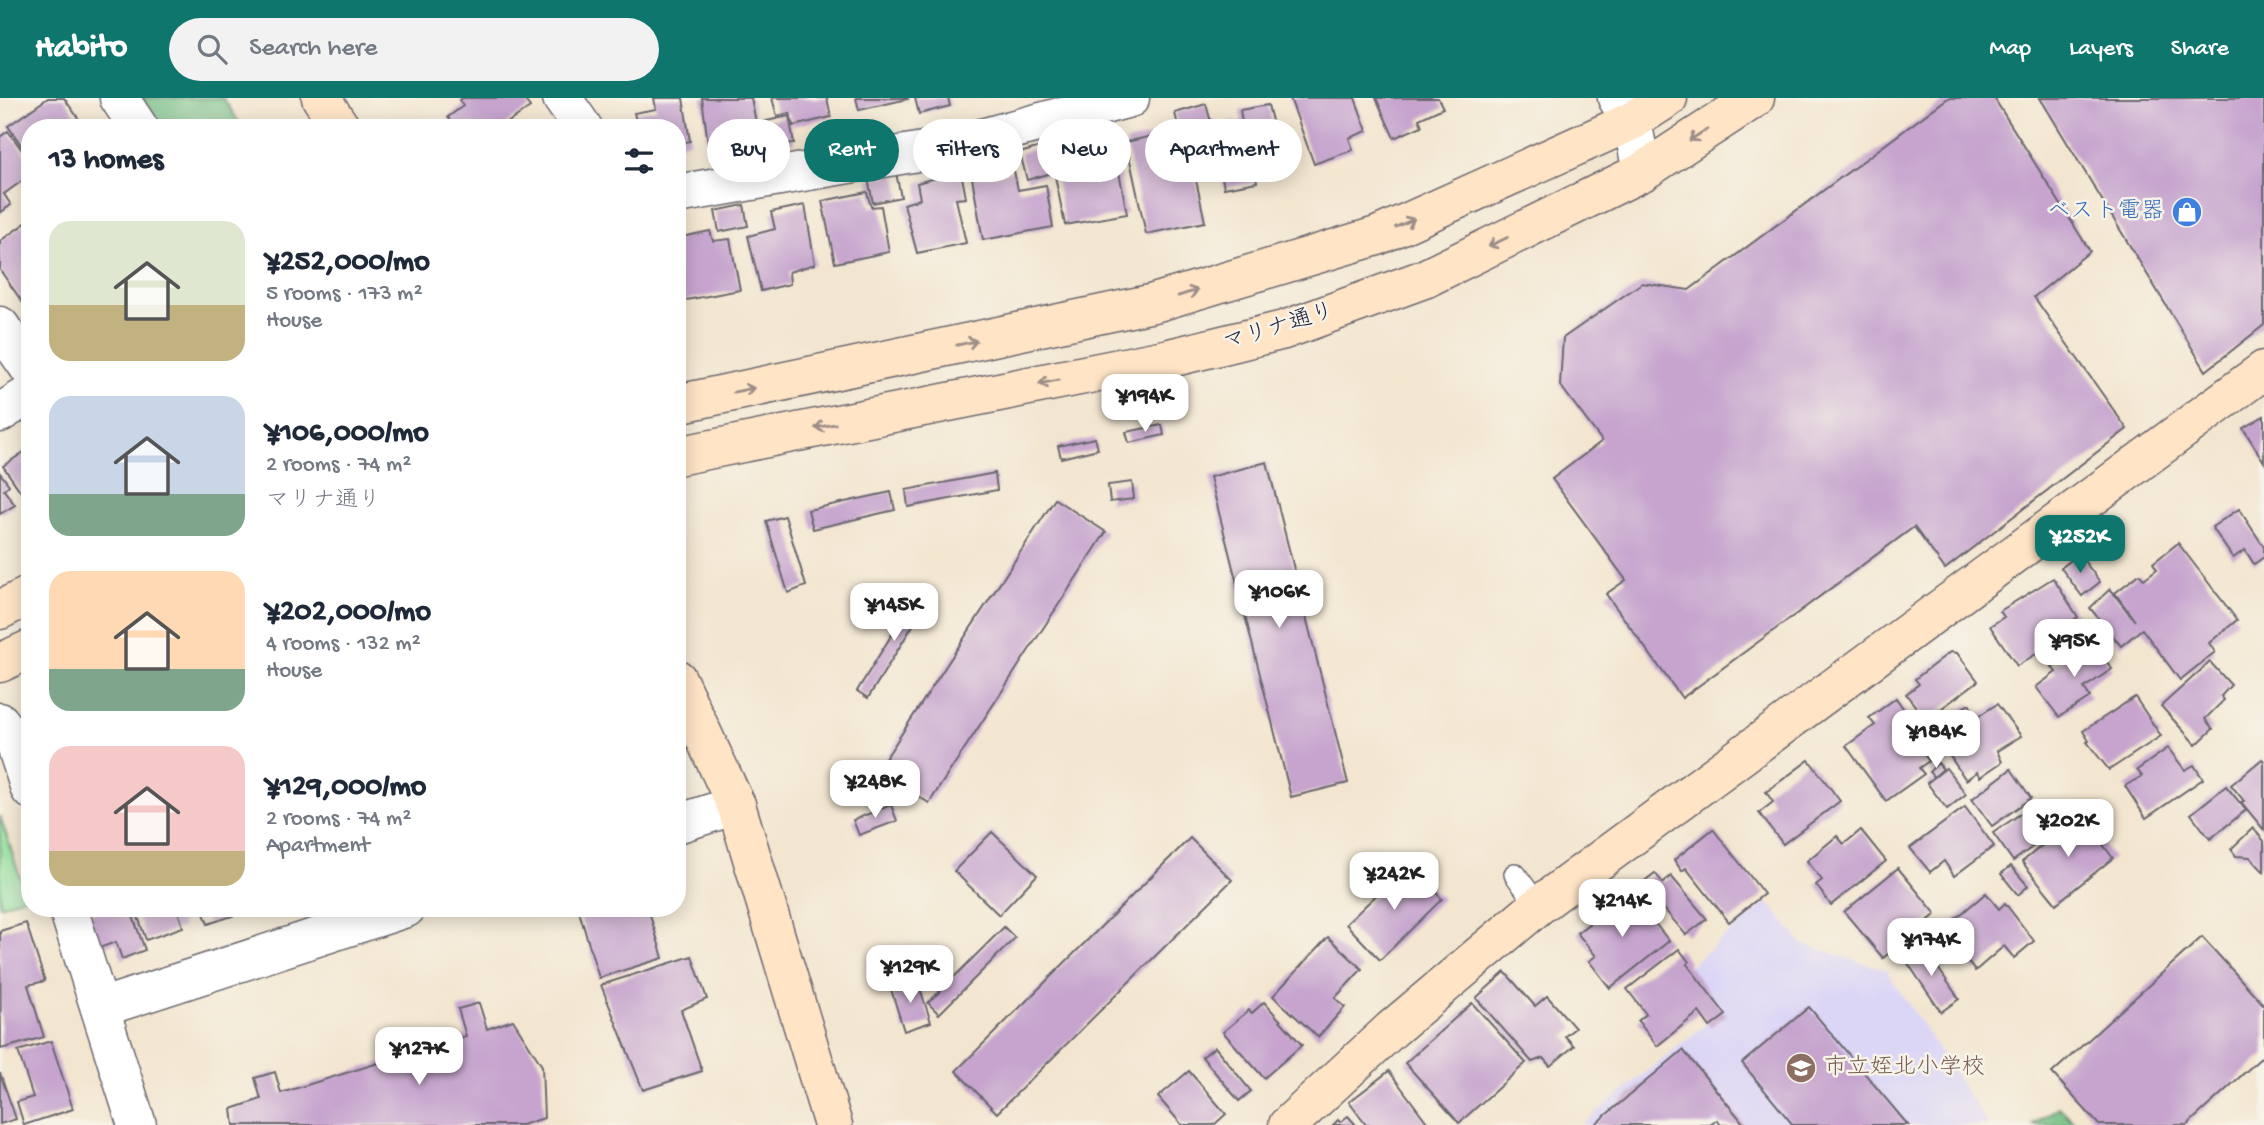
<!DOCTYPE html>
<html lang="en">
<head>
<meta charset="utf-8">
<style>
  :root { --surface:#fff; --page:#f2f2f3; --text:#1f2937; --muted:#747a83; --accent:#0f766e }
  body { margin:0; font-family:"Gochi Hand","Klee One",sans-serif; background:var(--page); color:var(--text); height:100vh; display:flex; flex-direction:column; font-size:26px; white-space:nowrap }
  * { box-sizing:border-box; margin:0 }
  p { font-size:23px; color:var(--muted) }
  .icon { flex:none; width:38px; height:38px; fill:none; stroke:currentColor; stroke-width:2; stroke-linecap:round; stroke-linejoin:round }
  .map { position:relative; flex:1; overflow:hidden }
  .sheet { position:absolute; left:21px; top:21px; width:665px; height:798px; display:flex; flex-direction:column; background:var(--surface); border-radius:28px; box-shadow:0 4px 18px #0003 }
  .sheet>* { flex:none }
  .hud { position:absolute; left:707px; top:21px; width:665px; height:63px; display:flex; gap:14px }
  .price { position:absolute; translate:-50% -60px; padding:0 16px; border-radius:14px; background:#fff; color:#222; font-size:23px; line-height:46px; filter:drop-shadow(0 2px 4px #0008) }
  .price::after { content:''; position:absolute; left:50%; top:42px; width:21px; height:16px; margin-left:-10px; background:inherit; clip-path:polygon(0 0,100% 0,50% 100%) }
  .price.active { background:var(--accent); color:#fff }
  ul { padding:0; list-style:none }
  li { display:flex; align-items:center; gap:21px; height:175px; padding:0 28px }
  li span { display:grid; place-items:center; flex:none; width:196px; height:140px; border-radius:21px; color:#555 }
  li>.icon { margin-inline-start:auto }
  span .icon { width:84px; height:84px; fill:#fffc; stroke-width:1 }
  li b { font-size:30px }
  h2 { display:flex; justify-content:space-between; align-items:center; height:84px; padding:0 28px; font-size:30px }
  .tag { padding:0 24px; border-radius:32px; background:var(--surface); box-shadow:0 4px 18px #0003; font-size:24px; line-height:63px }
  .tag.active { background:var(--accent); color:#fff }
  header { display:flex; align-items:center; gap:42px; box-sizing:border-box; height:98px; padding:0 35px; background:var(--accent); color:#fff }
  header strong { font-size:33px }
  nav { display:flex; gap:38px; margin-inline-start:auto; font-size:24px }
  .search { width:490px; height:63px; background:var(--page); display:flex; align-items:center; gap:18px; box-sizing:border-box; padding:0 24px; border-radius:38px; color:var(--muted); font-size:26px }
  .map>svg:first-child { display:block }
  .built { fill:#dcd6f6 }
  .green { fill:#92e09e; stroke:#5a816c; stroke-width:2 }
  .forest { fill:#75be85; stroke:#4c7060; stroke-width:2 }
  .building { fill:#c6a4ce }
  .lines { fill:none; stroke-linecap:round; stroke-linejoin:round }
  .lane-casing { stroke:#6b676f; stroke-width:24 }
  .street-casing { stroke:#6b676f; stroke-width:41 }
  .secondary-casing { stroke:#6b676f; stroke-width:41 }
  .lane { stroke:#fff; stroke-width:21 }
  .street { stroke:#fff; stroke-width:38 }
  .secondary { stroke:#ffe4c6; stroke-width:38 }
  .oneway { stroke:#9c8d87 }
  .labels { text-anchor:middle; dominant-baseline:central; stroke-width:5; stroke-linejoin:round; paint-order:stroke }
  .shop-label { font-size:23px; fill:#366cbe; stroke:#f7f3e8; text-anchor:end }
  .street-label { font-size:23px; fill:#22223b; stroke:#f7f3e8 }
  .education-label { font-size:23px; fill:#785e54; stroke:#f7f3e8; text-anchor:start }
</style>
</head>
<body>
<header>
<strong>Habito</strong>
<div class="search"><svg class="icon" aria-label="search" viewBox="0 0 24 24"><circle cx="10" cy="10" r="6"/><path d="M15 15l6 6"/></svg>Search here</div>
<nav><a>Map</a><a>Layers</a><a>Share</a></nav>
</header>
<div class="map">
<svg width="2264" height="1027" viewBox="0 0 2264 1027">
  <rect width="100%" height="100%" fill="#f7f3e8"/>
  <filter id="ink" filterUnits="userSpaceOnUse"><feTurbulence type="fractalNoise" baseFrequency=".0143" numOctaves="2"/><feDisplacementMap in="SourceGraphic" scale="14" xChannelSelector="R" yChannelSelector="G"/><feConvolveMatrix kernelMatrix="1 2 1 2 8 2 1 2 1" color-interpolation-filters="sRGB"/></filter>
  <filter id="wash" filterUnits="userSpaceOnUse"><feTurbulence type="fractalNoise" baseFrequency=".00686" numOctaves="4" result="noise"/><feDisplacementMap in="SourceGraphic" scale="28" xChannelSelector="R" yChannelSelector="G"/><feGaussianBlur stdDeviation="1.57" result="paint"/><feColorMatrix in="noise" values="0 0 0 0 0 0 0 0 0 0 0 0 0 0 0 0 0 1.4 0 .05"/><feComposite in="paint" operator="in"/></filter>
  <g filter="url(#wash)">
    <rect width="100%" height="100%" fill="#f3e6d0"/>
    <!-- built -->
    <path class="built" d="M 1767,804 L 1803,846 L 1886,872 L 1988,1027 L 1581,1027 L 1721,914 L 1688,869 Z"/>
    <!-- green -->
    <path class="green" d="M 0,718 L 26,798 L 0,808 Z"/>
    <!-- forest -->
    <g class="forest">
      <path d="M 142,0 L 223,0 L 243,30 L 163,30 Z"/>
      <path d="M 2059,1009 L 2077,1027 L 2032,1027 Z"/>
    </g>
    <g id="blocks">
      <!-- building -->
      <g class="building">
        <path d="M 48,0 L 64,0 L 85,30 L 30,30 L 30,60 L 8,28 Z"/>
        <path d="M 463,0 L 523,0 L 530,9 L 500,30 L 455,30 L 448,19 L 463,8 L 460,2 Z"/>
        <path d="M 654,0 L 683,0 L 690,43 L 677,46 L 677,30 L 638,30 L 634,15 L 656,11 Z"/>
        <path d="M 702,0 L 751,0 L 759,38 L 708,46 Z"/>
        <path d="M 772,0 L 827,0 L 831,19 L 793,28 L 790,15 L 777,18 Z"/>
        <path d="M 856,0 L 907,0 L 908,1 L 859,12 Z"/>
        <path d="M 915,0 L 948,0 L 950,8 L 919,16 Z"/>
        <path d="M 1290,0 L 1355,0 L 1367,33 L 1349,40 L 1353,52 L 1314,66 Z"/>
        <path d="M 1376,0 L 1438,0 L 1443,10 L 1419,21 L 1422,28 L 1394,40 Z"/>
        <path d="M 1948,0 L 1994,0 L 2090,153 L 2034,199 L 2127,331 L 1945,471 L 1914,429 L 1682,600 L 1606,496 L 1626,482 L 1552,381 L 1602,343 L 1560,287 L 1563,240 L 1642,185 L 1689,192 Z"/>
        <path d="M 2040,0 L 2264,0 L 2264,227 L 2206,273 Z"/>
        <path d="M 1206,6 L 1212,28 L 1180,36 L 1175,15 Z"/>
        <path d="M 1268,7 L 1282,63 L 1254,68 L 1257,84 L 1224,90 L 1212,28 L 1236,23 L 1238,32 L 1243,31 L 1240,12 Z"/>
        <path d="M 789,18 L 794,45 L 765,48 L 762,24 Z"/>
        <path d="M 1111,31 L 1127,116 L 1065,127 L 1055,78 L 1072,75 L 1068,49 L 1085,45 L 1083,37 Z"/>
        <path d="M 8,33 L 30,63 L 30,77 L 4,96 L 11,107 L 0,115 L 0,39 Z"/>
        <path d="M 1157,37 L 1159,45 L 1187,40 L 1205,124 L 1146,136 L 1126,44 Z"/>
        <path d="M 1047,47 L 1055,74 L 1027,82 L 1020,55 Z"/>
        <path d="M 961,73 L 966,100 L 956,101 L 966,145 L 917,155 L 904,106 L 920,101 L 917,85 Z"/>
        <path d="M 1014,73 L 1018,92 L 1046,87 L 1053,129 L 983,142 L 972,80 Z"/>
        <path d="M 896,75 L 901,99 L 873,105 L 868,81 Z"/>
        <path d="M 867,94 L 871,109 L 881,108 L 889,154 L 835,165 L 822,103 Z"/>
        <path d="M 744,107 L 748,128 L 719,134 L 715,113 Z"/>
        <path d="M 805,107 L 815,166 L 789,174 L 790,186 L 761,193 L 748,138 L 775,131 L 771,114 Z"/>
        <path d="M 30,122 L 30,205 L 25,208 L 0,172 L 0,143 Z"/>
        <path d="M 710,133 L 713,143 L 730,141 L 740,192 L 681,203 L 677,185 L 677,140 Z"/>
        <path d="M 2264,318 L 2264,364 L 2243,330 Z"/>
        <path d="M 1162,327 L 1164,337 L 1129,345 L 1126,334 Z"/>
        <path d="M 1095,340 L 1098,351 L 1061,360 L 1058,348 Z"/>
        <path d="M 30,350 L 30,407 L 3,368 Z"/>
        <path d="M 1267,364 L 1348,685 L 1291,699 L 1210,379 Z"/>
        <path d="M 0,375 L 9,387 L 4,392 L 15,407 L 0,416 Z"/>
        <path d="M 995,375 L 997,392 L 908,409 L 906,392 Z"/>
        <path d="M 1132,384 L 1134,401 L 1110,404 L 1108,387 Z"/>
        <path d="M 891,394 L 895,412 L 813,431 L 808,412 Z"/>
        <path d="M 1055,401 L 1106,434 L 929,705 L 878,672 Z"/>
        <path d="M 2239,411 L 2264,449 L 2264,459 L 2254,466 L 2245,452 L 2233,460 L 2212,429 Z"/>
        <path d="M 785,418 L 806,488 L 788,495 L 766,423 Z"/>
        <path d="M 2178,445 L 2237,522 L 2209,545 L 2215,554 L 2180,582 L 2142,531 L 2121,548 L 2090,510 L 2110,491 L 2135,523 L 2115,495 L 2139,476 L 2144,481 L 2157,471 L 2153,465 Z"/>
        <path d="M 2079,456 L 2100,484 L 2082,498 L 2061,470 Z"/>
        <path d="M 2053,480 L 2078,519 L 2054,536 L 2058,542 L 2017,568 L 1990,528 L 2004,519 L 2000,513 Z"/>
        <path d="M 920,491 L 931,498 L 868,600 L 857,593 Z"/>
        <path d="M 2092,543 L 2112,571 L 2084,590 L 2090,599 L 2059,619 L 2036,589 L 2056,574 L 2052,569 Z"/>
        <path d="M 1950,554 L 1957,555 L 1978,583 L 1926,622 L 1906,596 L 1919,586 L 1915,581 Z"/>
        <path d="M 2210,564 L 2231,587 L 2221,598 L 2224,602 L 2205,621 L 2213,631 L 2196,647 L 2161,608 Z"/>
        <path d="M 2135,599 L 2161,638 L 2109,672 L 2087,644 L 2089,643 L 2083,633 Z"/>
        <path d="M 1896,600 L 1929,648 L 1922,654 L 1929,663 L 1919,670 L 1924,676 L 1886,703 L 1846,648 L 1875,627 L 1869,620 Z"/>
        <path d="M 1969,606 L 1977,619 L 1997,606 L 2021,638 L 1997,653 L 2002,664 L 1980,679 L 1977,674 L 1966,682 L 1945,651 L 1955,646 L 1941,625 Z"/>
        <path d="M 2168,650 L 2185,672 L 2194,667 L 2203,681 L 2146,720 L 2125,688 L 2142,678 L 2137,672 Z"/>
        <path d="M 2262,661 L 2264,663 L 2264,732 L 2241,704 L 2244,703 L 2231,687 Z"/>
        <path d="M 1809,662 L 1840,703 L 1783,746 L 1759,715 L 1773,704 L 1766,694 Z"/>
        <path d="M 1938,665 L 1943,671 L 1934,679 L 1929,674 Z"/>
        <path d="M 1946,670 L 1966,696 L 1947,711 L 1927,685 Z"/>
        <path d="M 2011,671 L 2031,700 L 1992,728 L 1972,701 Z"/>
        <path d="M 2226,688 L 2246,712 L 2210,741 L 2191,716 Z"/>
        <path d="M 891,707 L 897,723 L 859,737 L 853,722 Z"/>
        <path d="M 2033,707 L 2053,734 L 2013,763 L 1993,735 Z"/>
        <path d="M 1965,709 L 1994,748 L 1954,778 L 1944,763 L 1930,774 L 1910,750 Z"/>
        <path d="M 2080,716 L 2113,760 L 2056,806 L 2022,764 Z"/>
        <path d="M 2253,730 L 2264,743 L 2264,774 L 2250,759 L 2236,758 L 2231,751 Z"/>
        <path d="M 1713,731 L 1764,796 L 1729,824 L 1686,770 L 1682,773 L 1674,762 Z"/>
        <path d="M 1861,732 L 1886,763 L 1831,807 L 1816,787 L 1822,782 L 1807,763 L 1837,738 L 1844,746 Z"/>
        <path d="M 992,734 L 1037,777 L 999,817 L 954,773 Z"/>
        <path d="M 1190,740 L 1232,782 L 997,1015 L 956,973 Z"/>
        <path d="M 1409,766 L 1442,801 L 1380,862 L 1346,826 Z"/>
        <path d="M 2011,768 L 2028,788 L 2018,797 L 2001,776 Z"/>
        <path d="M 1898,770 L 1936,816 L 1883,860 L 1844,814 Z"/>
        <path d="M 1655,775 L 1663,785 L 1671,778 L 1707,821 L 1686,837 L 1642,785 Z"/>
        <path d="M 1630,794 L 1669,843 L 1610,890 L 1589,863 L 1596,858 L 1577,835 Z"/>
        <path d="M 1986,795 L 1999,811 L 2005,805 L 2034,843 L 2014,860 L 2004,848 L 1975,873 L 1942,832 Z"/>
        <path d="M 105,810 L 130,810 L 145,852 L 122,861 L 116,844 L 96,851 L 84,818 Z"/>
        <path d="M 135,810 L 177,810 L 183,829 L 146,842 Z"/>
        <path d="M 202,810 L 253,810 L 253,811 L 208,826 Z"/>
        <path d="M 578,810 L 648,810 L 663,860 L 599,880 Z"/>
        <path d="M 26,825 L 45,883 L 28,887 L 44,939 L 1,951 L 0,833 Z"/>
        <path d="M 1004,829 L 1015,840 L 939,916 L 928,905 Z"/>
        <path d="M 1328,839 L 1362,871 L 1335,900 L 1345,909 L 1318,939 L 1273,898 Z"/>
        <path d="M 2202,839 L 2264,907 L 2264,957 L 2187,1027 L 2099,1027 L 2052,975 Z"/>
        <path d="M 1922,846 L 1959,901 L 1941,914 L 1903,858 Z"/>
        <path d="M 1679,851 L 1689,864 L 1687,866 L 1726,917 L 1710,929 L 1699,914 L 1657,948 L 1638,923 L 1646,916 L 1627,891 Z"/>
        <path d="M 692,858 L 707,901 L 681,912 L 702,973 L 643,992 L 601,887 Z"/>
        <path d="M 1505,874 L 1535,908 L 1547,898 L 1575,930 L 1565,938 L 1574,948 L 1550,968 L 1543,960 L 1532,964 L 1476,900 Z"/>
        <path d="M 917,881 L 931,924 L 904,933 L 890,888 Z"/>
        <path d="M 1264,904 L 1302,947 L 1264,980 L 1223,934 L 1249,912 L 1252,915 Z"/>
        <path d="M 479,905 L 487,931 L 513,922 L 542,968 L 544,1020 L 522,1027 L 234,1027 L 232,1011 L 261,1001 L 255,980 L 275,974 L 281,995 L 466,938 L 458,911 Z"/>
        <path d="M 1472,905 L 1526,965 L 1459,1025 L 1405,965 Z"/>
        <path d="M 1809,909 L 1908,1027 L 1793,1027 L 1742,965 Z"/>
        <path d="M 51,943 L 73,1011 L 24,1027 L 17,1004 L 33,999 L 18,953 Z"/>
        <path d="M 1215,949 L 1251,993 L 1239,1003 L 1202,959 Z"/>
        <path d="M 1683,952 L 1745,1027 L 1721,1027 L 1717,1022 L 1710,1027 L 1594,1027 Z"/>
        <path d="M 1189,973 L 1226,1016 L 1214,1027 L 1182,1027 L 1158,999 Z"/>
        <path d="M 1389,973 L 1429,1027 L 1366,1027 L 1349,1004 Z"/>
        <path d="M 0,975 L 16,1021 L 0,1026 Z"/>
        <path d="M 1348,1018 L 1356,1027 L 1333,1027 L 1338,1022 L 1340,1024 Z"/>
      </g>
    </g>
  </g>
  <g filter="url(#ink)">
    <use href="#blocks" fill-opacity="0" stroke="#6b676f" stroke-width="2"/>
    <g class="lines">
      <!-- lane casing -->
      <g class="lane-casing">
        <path id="lane" d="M 1515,776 L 1538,808"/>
      </g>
      <!-- street casing -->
      <g class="street-casing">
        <g id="street">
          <path d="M 119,0 L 139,30"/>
          <path d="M 562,0 L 583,30"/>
          <path d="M 1617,0 L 1632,23 L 1642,74"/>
          <path d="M 677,96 L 952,48 L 1130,0"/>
          <path d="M 0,228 L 30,271"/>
          <path d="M 0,315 L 30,296"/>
          <path d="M 0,624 L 15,644 L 30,691"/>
          <path d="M 677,726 L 736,707"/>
          <path d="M 68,810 L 137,1027"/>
          <path d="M 100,910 L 406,810"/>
        </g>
      </g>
      <!-- secondary casing -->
      <g class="secondary-casing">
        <g id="secondary">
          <path d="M 321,0 L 341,30"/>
          <path d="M 677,306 L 1154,205 L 1377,138 L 1632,23 L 1668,0"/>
          <path d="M 677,358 L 1170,260 L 1284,232 L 1424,181 L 1642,74 L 1755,0"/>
          <path d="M 0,512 L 30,497"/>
          <path d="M 0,565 L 30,551"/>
          <path d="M 677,581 L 736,707 L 833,1027"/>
          <path d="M 1288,1027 L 1392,931 L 1538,808 L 2264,272"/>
        </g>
      </g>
      <!-- lane -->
      <use href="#lane" class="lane"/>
      <!-- street -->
      <use href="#street" class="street"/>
      <!-- secondary -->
      <use href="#secondary" class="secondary"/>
    </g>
    <!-- one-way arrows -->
    <defs><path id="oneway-shaft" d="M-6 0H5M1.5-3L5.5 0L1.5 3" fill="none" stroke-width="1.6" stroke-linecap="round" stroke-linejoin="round" transform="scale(1.75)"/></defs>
    <g class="oneway">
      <use href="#oneway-shaft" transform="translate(1698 37) rotate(147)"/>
      <use href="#oneway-shaft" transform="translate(1405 125) rotate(-24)"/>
      <use href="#oneway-shaft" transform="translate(1498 144) rotate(154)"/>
      <use href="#oneway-shaft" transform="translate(1188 195) rotate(-17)"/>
      <use href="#oneway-shaft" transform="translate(967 245) rotate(-12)"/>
      <use href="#oneway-shaft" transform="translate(1049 284) rotate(169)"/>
      <use href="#oneway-shaft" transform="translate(744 292) rotate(-12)"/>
      <use href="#oneway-shaft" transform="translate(825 328) rotate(169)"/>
    </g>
  </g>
  <!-- icons -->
  <defs>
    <g id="shop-disc" transform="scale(1.575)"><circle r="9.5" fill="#3f7fe0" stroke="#f7f3e8"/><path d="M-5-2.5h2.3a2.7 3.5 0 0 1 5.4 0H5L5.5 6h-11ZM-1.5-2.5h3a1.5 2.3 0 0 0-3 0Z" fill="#fff"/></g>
    <g id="school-disc" transform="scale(1.575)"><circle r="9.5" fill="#8d6e63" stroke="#f7f3e8"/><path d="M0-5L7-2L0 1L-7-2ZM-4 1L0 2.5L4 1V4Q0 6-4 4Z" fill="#fff"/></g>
  </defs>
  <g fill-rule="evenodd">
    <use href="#shop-disc" x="2187" y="114"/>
    <use href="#school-disc" x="1801" y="970"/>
  </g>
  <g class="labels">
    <!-- shop labels -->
    <g class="shop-label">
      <text x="2164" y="114">ベスト電器</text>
    </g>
    <!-- street labels -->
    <g class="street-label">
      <text transform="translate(1279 230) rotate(-17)">マリナ通り</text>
    </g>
    <!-- education labels -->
    <g class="education-label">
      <text x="1824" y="970">市立姪北小学校</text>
    </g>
  </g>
</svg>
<b class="price" style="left:1145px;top:336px">¥194K</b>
<b class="price active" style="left:2080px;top:477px">¥252K</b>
<b class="price" style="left:1279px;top:532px">¥106K</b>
<b class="price" style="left:894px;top:545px">¥145K</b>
<b class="price" style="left:2074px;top:581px">¥95K</b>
<b class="price" style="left:1936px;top:672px">¥184K</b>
<b class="price" style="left:875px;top:722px">¥248K</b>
<b class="price" style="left:2068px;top:761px">¥202K</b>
<b class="price" style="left:1394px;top:814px">¥242K</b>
<b class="price" style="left:1622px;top:841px">¥214K</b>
<b class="price" style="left:1931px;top:880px">¥174K</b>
<b class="price" style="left:910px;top:907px">¥129K</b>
<b class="price" style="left:419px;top:989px">¥127K</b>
<div class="hud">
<a class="tag">Buy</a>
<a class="tag active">Rent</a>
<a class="tag">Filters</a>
<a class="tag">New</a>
<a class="tag">Apartment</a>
</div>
<section class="sheet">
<h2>13 homes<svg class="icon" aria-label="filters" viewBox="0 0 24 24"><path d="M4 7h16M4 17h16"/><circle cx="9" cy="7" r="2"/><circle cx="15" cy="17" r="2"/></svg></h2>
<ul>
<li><span style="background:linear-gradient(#dfe7d0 60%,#c2b280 0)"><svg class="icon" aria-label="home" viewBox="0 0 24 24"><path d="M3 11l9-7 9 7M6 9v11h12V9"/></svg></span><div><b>¥252,000/mo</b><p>5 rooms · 173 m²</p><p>House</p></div></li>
<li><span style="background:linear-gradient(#c9d6e8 70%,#7fa58c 0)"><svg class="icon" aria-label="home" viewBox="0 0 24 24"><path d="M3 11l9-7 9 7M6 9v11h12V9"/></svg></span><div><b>¥106,000/mo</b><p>2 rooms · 74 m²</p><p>マリナ通り</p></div></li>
<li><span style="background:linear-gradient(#ffd9b3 70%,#7fa58c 0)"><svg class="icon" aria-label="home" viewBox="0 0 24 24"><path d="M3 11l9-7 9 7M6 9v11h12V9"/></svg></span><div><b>¥202,000/mo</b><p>4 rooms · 132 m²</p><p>House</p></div></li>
<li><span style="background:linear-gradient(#f6c9c9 75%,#c2b280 0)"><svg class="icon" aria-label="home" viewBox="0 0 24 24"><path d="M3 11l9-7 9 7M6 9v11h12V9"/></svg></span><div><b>¥129,000/mo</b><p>2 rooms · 74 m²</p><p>Apartment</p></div></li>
</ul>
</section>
</div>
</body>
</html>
